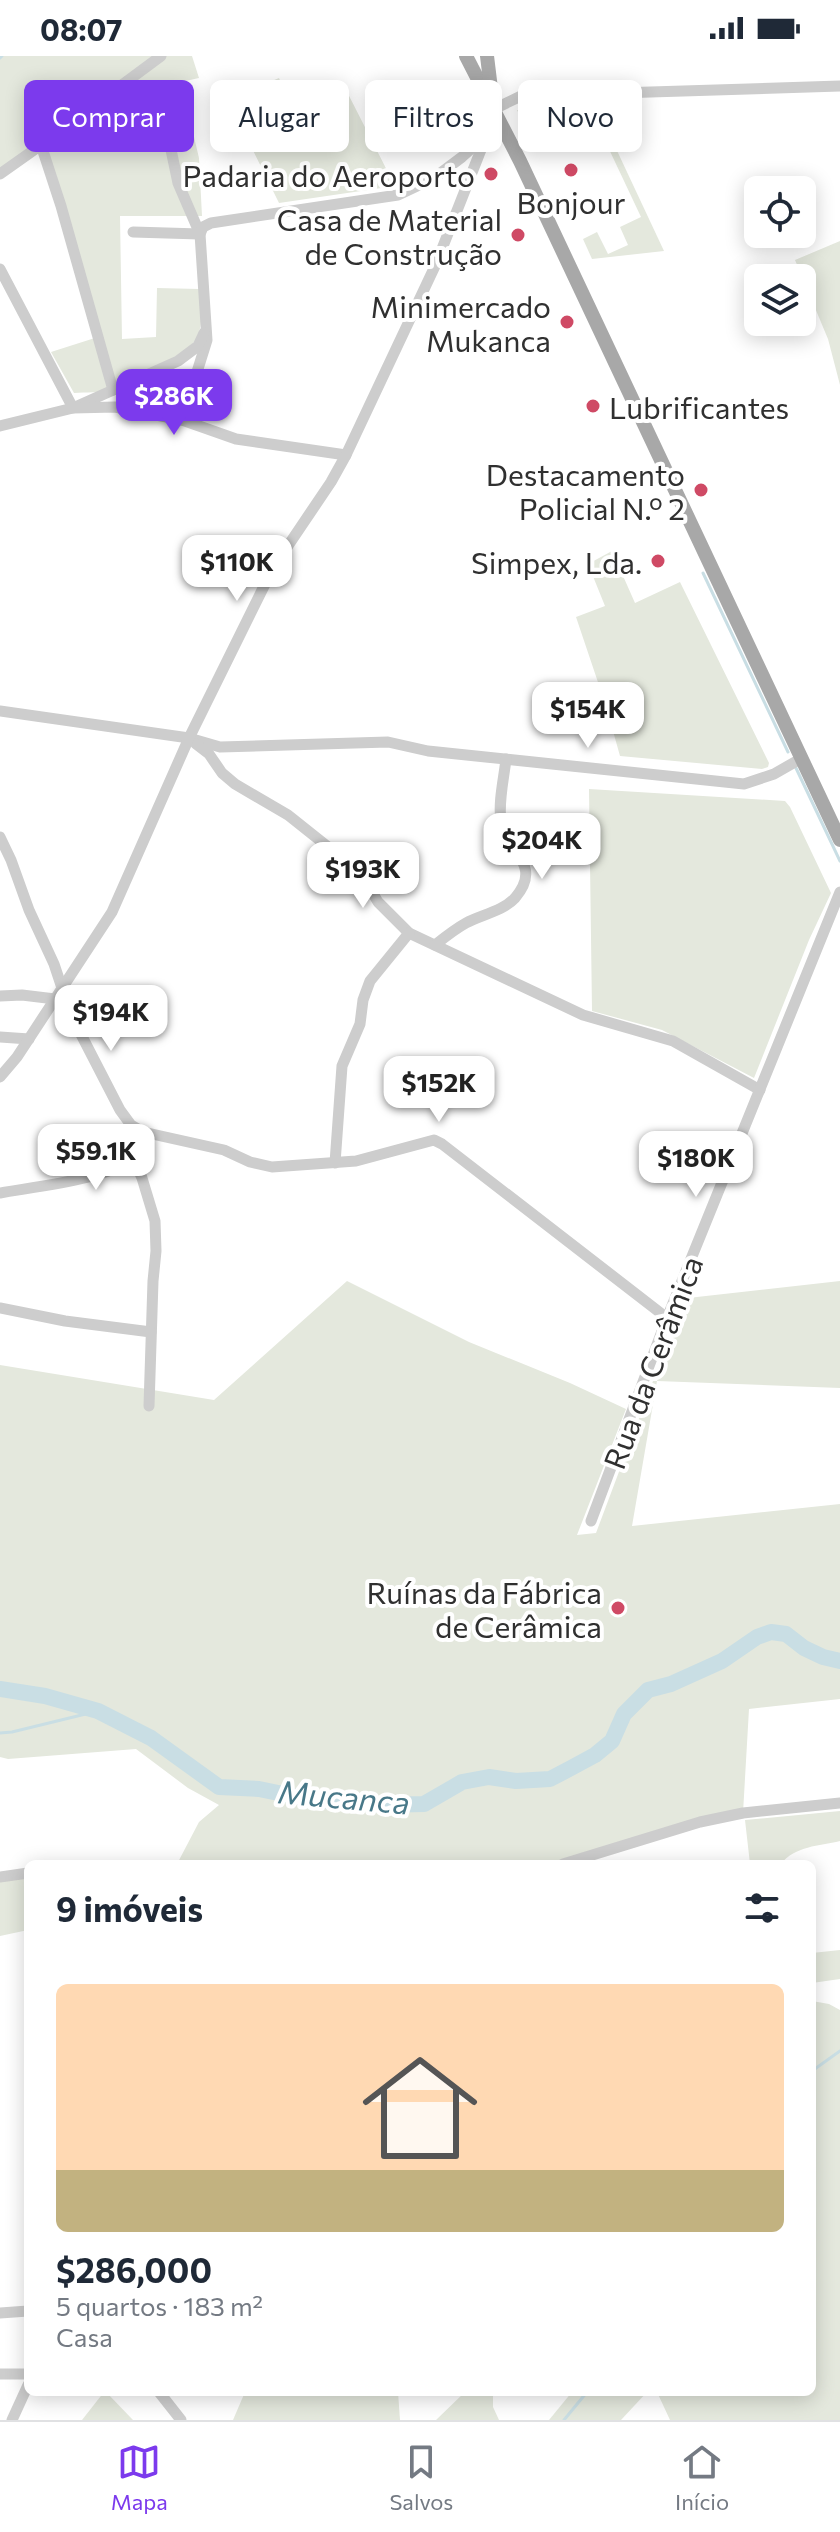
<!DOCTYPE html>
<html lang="pt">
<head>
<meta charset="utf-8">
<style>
  :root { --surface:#fff; --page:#f2f2f3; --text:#1f2937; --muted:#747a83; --line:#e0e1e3; --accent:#7c3aed }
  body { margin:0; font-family:Commissioner,sans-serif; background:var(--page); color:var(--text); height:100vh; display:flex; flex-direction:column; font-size:30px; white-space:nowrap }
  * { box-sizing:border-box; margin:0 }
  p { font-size:26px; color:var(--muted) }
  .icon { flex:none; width:44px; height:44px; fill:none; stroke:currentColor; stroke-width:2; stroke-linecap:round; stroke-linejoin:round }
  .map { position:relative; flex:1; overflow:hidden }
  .details { position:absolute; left:24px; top:1804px; width:792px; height:536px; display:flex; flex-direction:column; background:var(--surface); border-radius:12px; box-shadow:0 4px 20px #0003 }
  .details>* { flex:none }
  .top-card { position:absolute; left:24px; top:24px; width:792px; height:72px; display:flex; gap:16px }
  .buttons { position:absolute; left:744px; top:120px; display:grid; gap:16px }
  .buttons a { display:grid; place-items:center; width:72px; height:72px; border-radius:12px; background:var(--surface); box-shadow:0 4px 20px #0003; font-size:40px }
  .price { position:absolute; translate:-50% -68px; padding:0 18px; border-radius:16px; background:#fff; color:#222; font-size:26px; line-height:52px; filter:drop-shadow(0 2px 4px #0008) }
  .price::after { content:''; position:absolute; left:50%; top:48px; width:24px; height:18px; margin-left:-12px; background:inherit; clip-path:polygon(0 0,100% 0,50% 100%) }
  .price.current { background:var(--accent); color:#fff }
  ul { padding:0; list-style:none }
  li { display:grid; align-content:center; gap:16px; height:424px; padding:0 32px }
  li span { display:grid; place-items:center; height:248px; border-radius:12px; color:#555 }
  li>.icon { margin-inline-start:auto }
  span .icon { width:144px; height:144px; fill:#fffc; stroke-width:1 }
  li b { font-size:34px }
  h2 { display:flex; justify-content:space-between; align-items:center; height:96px; padding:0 32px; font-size:34px }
  .tag { padding:0 28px; border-radius:12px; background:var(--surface); box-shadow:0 4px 20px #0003; font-size:28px; line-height:72px }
  .tag.current { background:var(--accent); color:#fff }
  .status { display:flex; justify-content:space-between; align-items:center; height:56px; padding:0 40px; background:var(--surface); direction:ltr }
  .status svg { height:22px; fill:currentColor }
  .tabs { display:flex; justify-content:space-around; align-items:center; height:112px; border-top:2px solid var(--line); background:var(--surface); font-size:22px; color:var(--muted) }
  .tabs a { display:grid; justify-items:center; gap:4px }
  .tabs .current { color:var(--accent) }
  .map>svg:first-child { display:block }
  .green { fill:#e4e8dd }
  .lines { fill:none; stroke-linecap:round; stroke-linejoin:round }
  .stream { stroke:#c9dee4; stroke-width:3 }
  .river { stroke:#c9dee4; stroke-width:16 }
  .minor { stroke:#cdcdcd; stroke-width:11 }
  .major { stroke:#a8a8a8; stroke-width:14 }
  .poi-dot { fill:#cf4a65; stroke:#fff; stroke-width:3 }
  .labels { text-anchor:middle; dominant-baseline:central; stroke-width:8; stroke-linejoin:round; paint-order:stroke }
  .poi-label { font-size:30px; fill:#303030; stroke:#fff; text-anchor:end }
  .street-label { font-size:30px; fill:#303030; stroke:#fff }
  .water-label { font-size:32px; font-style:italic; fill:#487888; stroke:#fff }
</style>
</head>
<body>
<div class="status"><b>08:07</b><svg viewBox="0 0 49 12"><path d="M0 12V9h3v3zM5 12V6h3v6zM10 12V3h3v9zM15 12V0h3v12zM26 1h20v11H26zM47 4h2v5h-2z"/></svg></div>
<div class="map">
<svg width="840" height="2364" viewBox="0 0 840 2364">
  <rect width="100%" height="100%" fill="#fff"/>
  <!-- green -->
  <g class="green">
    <path d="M 0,0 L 192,0 L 199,22 L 181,26 L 199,102 L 202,160 L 120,160 L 122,283 L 156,281 L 157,232 L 199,233 C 201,249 204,266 197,282 C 191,295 127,330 112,334 C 100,337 86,336 74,337 L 51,296 L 98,281 L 41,89 L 0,118 Z"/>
    <path d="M 279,22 L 299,68 L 318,59 L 316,46 L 331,35 L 344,30 L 395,130 L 279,147 L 233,54 L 251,47 L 246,36 Z"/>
    <path d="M 597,52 L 664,195 L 592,203 L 583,183 L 597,176 L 608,198 L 628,189 L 620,171 L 641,161 L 599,72 L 576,81 L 569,79 L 537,92 L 517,54 Z"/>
    <path d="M 840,185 L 840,329 L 828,283 L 795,204 Z"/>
    <path d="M 612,495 L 635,547 L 680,526 L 769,707 L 768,711 L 762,713 L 620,700 L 606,650 L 576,561 L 605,550 L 588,508 Z"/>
    <path d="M 589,733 L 785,745 L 790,751 L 831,837 L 809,884 L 754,1022 L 662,974 L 592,955 Z"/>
    <path d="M 347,1225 L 469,1286 L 570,1327 L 626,1353 L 577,1479 L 596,1477 L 653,1325 L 657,1325 L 688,1242 L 840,1225 L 840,1332 L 657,1325 L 632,1470 L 840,1448 L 840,1643 L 749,1653 L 743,1757 L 563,1808 L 177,1808 L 199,1766 L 219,1749 L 188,1732 L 136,1693 L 8,1703 L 0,1701 L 0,1309 L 214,1344 Z"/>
    <path d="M 840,1755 L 840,1785 C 819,1790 795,1790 781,1808 L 750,1808 L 745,1764 Z"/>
    <path d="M 28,1817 L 28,1874 L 0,1880 L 0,1821 Z"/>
    <path d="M 840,1894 L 840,1923 L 812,1927 L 812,1897 Z"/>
    <path d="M 812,1945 L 829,1948 L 840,1954 L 840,2364 L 670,2364 L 657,2336 L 812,2336 Z"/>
    <path d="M 104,2336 L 106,2336 L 133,2364 L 82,2364 Z"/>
    <path d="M 245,2336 L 398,2336 L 400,2364 L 233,2364 Z"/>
    <path d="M 465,2336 L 493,2336 L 493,2351 L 499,2364 L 436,2364 Z"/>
    <path d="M 572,2336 L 647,2336 L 621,2364 L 549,2364 Z"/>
  </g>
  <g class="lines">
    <!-- stream -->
    <g class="stream">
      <path d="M 0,2 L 2,0"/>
      <path d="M 703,517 L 788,696"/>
      <path d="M 795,710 L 840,805"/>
      <path d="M 0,1677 L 12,1676 L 98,1655"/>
      <path d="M 812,2015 L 840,1995"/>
      <path d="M 564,2364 L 587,2336"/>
    </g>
    <!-- river -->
    <path class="river" d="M 0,1633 L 45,1640 L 98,1655 L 151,1682 L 219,1731 L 259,1733 L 312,1744 L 382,1749 L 424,1748 L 462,1726 L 489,1721 L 516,1725 L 550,1723 L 571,1712 L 595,1699 L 612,1685 L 624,1658 L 648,1634 L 671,1628 L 722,1605 L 757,1581 L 771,1576 L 786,1578 L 804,1592 L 823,1601 L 840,1605"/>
    <!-- minor -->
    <g class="minor">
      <path d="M 128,25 L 149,53 L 170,89 L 178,127 L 200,178 L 207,284 L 182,364"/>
      <path d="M 494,53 L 521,40 L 840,30"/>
      <path d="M 0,118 L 41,89"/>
      <path d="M 133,176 L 200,178 L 203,171 L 211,167 L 398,139 L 434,122 L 462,101 L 500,67"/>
      <path d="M 0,213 L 73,352 L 178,305 L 198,290 L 204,277"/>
      <path d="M 113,334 L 61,150 L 41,89 L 161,0"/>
      <path d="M 0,370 L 73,352 L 115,351 L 182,364 L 236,383 L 346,399"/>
      <path d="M 0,655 L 189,682 L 220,691 L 388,686 L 428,695 L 744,728 L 774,718 L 802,702"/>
      <path d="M 196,688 L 209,698 L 222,717 L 235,728 L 288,759 L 347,806 L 365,824 L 378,846 L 409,877 L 583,959 L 673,985 L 760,1034"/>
      <path d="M 0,781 L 11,804 L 29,854 L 54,908 L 71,959 L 120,1054 L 131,1069 L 143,1076 L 224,1094 L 250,1106 L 272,1111 L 356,1105 L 434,1084 L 442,1088 L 667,1262"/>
      <path d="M 435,889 C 445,881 455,873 466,867 C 481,859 503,855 515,842 C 544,808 506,795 501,765 C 498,746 504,722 506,703"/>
      <path d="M 0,940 L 22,939 L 55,943"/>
      <path d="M 0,981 L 29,983"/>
      <path d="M 0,1021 L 17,1001 L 112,856 L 189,682 L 273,512 L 331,426 L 346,399 L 436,208 L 486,81"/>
      <path d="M 133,1102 L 142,1122 L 155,1165 L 156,1195 L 153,1225 L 149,1350"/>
      <path d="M 335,1107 L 342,1010 L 360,968 L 363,944 L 370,925 L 409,877"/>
      <path d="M 0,1137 C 31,1131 115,1123 135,1100 C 141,1092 142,1085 143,1076"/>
      <path d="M 0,1252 L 65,1265 L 151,1276"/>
      <path d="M 591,1465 L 667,1262 L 840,836"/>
      <path d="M 563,1808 L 700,1766 L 743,1757 L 840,1747"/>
      <path d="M 0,1821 L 28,1817"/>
      <path d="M 0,2257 L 28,2255"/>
      <path d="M 0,2318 L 28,2318"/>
      <path d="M 159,2336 L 181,2364"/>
      <path d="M 12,2364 L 28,2329"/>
    </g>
    <!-- major -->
    <g class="major">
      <path d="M 466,0 L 520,105 L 840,784"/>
      <path d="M 487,0 L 492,41"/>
    </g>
  </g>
  <!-- markers -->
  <g class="poi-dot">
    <circle cx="571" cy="114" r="8"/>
    <circle cx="491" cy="118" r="8"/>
    <circle cx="518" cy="179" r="8"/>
    <circle cx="567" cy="266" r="8"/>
    <circle cx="593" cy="350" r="8"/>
    <circle cx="701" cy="434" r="8"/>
    <circle cx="658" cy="505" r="8"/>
    <circle cx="618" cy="1552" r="8"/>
  </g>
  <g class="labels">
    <!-- poi labels -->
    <g class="poi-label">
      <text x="475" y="118">Padaria do Aeroporto</text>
      <text x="571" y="145" text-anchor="middle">Bonjour</text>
      <text x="502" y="162">Casa de Material<tspan x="502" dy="34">de Construção</tspan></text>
      <text x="551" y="249">Minimercado<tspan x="551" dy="34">Mukanca</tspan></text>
      <text x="609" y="350" text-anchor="start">Lubrificantes</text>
      <text x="685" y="417">Destacamento<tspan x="685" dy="34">Policial N.º 2</tspan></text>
      <text x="642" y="505">Simpex, Lda.</text>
      <text x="602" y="1535">Ruínas da Fábrica<tspan x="602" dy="34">de Cerâmica</tspan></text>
    </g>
    <!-- street labels -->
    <g class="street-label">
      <text transform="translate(652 1306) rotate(-69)">Rua da Cerâmica</text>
    </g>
    <!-- water labels -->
    <g class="water-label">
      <text transform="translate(344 1740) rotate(5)">Mucanca</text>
    </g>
  </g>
</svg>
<div class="buttons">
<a><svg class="icon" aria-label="locate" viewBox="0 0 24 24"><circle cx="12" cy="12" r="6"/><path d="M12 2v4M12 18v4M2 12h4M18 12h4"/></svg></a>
<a><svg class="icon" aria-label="layers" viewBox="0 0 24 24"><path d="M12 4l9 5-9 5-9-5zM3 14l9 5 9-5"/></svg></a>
</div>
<b class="price current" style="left:174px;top:381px">$286K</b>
<b class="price" style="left:237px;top:547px">$110K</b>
<b class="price" style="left:588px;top:694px">$154K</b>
<b class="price" style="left:542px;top:825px">$204K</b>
<b class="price" style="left:363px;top:854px">$193K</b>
<b class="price" style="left:111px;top:997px">$194K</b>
<b class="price" style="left:439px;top:1068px">$152K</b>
<b class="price" style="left:96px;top:1136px">$59.1K</b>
<b class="price" style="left:696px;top:1143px">$180K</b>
<div class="top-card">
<a class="tag current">Comprar</a>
<a class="tag">Alugar</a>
<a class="tag">Filtros</a>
<a class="tag">Novo</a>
</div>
<section class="details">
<h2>9 imóveis<svg class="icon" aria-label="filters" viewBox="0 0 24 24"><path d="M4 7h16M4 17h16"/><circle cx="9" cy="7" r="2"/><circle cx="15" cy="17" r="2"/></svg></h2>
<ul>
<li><span style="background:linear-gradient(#ffd9b3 75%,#c2b280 0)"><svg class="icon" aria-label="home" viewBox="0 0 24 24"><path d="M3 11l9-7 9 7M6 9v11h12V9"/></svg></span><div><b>$286,000</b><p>5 quartos · 183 m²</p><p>Casa</p></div></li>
</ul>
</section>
</div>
<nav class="tabs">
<a class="current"><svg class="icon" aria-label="map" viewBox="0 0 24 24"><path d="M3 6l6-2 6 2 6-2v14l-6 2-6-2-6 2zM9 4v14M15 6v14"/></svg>Mapa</a>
<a><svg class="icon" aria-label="saved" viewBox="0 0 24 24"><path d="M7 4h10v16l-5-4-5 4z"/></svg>Salvos</a>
<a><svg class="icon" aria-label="home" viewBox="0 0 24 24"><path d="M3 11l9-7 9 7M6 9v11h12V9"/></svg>Início</a>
</nav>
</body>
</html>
